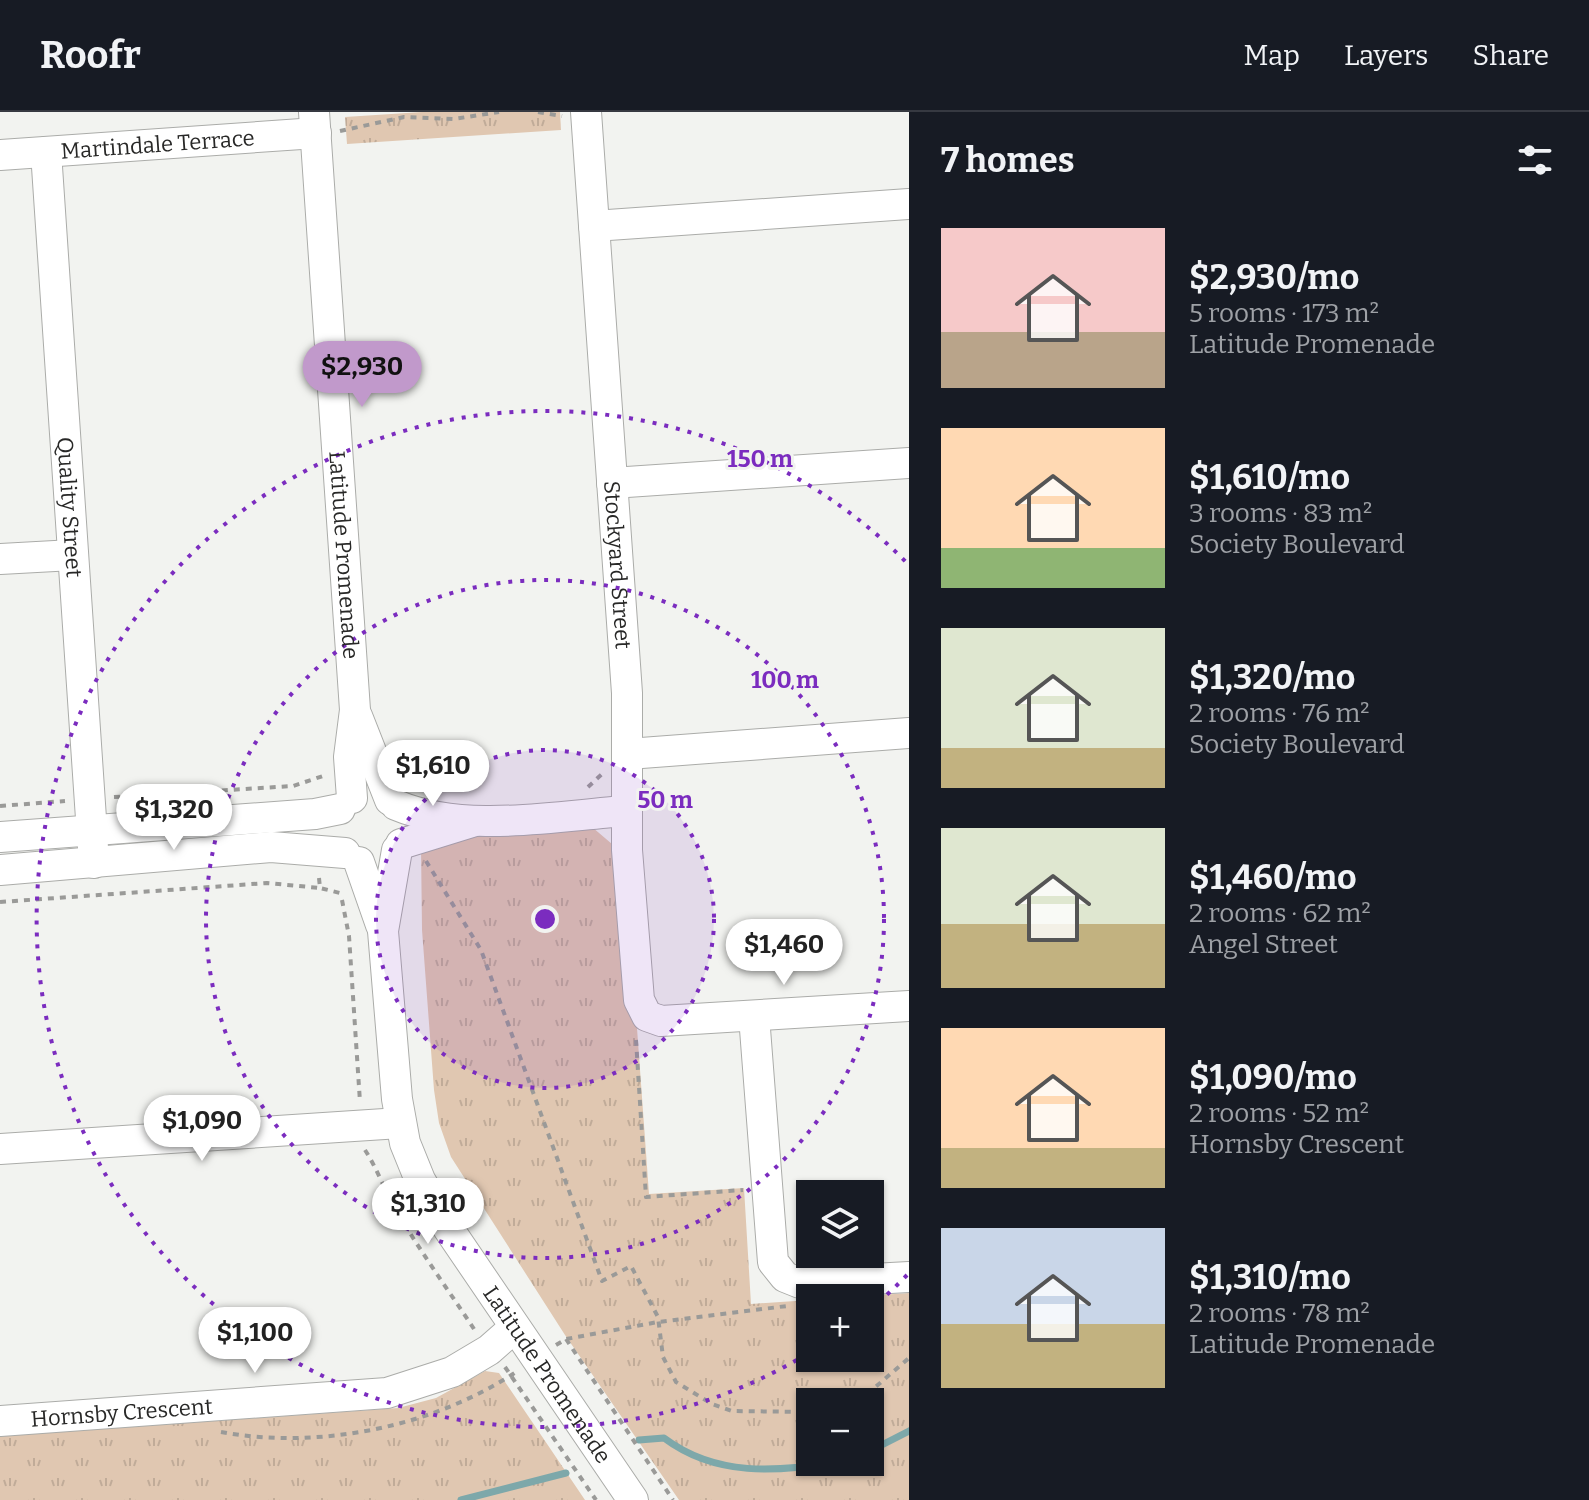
<!DOCTYPE html>
<html lang="en">
<head>
<meta charset="utf-8">
<style>
  :root { --surface:#171b24; --page:#20242c; --text:#f1f3f6; --muted:#9ea1a6; --line:#363941; --accent:#c199cb }
  body { margin:0; font-family:Bitter,serif; background:var(--page); color:var(--text); height:100vh; display:flex; flex-direction:column; font-size:30px; white-space:nowrap }
  * { box-sizing:border-box; margin:0 }
  p { font-size:26px; color:var(--muted) }
  .icon { flex:none; width:44px; height:44px; fill:none; stroke:currentColor; stroke-width:2; stroke-linecap:round; stroke-linejoin:round }
  .map { position:relative; flex:1; overflow:hidden }
  .panel { display:flex; flex-direction:column; background:var(--surface); width:680px }
  .panel>* { flex:none }
  .fabs { position:absolute; left:796px; top:1068px; display:grid; gap:16px }
  .fabs a { display:grid; place-items:center; width:88px; height:88px; border-radius:0px; background:var(--surface); box-shadow:0 2px 6px #0004; font-size:40px }
  .price { position:absolute; translate:-50% -68px; padding:0 18px; border-radius:28px; background:#fff; color:#222; font-size:26px; line-height:52px; filter:drop-shadow(0 2px 4px #0008) }
  .price::after { content:''; position:absolute; left:50%; top:48px; width:24px; height:18px; margin-left:-12px; background:inherit; clip-path:polygon(0 0,100% 0,50% 100%) }
  .price.active { background:var(--accent); color:#111 }
  ul { padding:0; list-style:none }
  li { display:flex; align-items:center; gap:24px; height:200px; padding:0 32px }
  li span { display:grid; place-items:center; flex:none; width:224px; height:160px; border-radius:0px; color:#555 }
  li>.icon { margin-inline-start:auto }
  span .icon { width:96px; height:96px; fill:#fffc; stroke-width:1 }
  li b { font-size:34px }
  h2 { display:flex; justify-content:space-between; align-items:center; height:96px; padding:0 32px; font-size:34px }
  header { display:flex; align-items:center; gap:48px; box-sizing:border-box; height:112px; padding:0 40px; background:var(--surface); border-bottom:2px solid var(--line) }
  header strong { font-size:38px }
  nav { display:flex; gap:44px; margin-inline-start:auto; font-size:28px }
  main { display:flex; flex:1; min-height:0 }
  .map>svg:first-child { display:block }
  .park { fill:url(#park-tufts); fill-rule:evenodd }
  .lines { fill:none; stroke-linecap:round; stroke-linejoin:round }
  .stream { stroke:#7da8aa; stroke-width:7 }
  .minor-casing { stroke:#abaca9; stroke-width:32 }
  .path { stroke:#9a9a98; stroke-width:4; stroke-dasharray:6 6; stroke-linecap:butt }
  .minor { stroke:#fff; stroke-width:30 }
  .ring { fill:none; stroke:#7b2cbf; stroke-width:4; stroke-dasharray:4 8 }
  .labels { text-anchor:middle; dominant-baseline:central; stroke-width:6; stroke-linejoin:round; paint-order:stroke }
  .street-label { font-size:22px; fill:#282827; stroke:#f2f3f0 }
  .centre { fill:#7b2cbf; stroke:#f2f3f0; stroke-width:4 }
  .ring-label { font-size:24px; text-anchor:middle; font-weight:bold; fill:#7b2cbf; stroke:#f2f3f0; stroke-width:6; stroke-linejoin:round; paint-order:stroke }
</style>
</head>
<body>
<header>
<strong>Roofr</strong>
<nav><a>Map</a><a>Layers</a><a>Share</a></nav>
</header>
<main>
<div class="map">
<svg width="909" height="1388" viewBox="0 0 909 1388">
  <defs>
    <pattern id="park-tufts" width="24" height="20" patternUnits="userSpaceOnUse" patternTransform="scale(2)"><rect width="24" height="20" fill="#e0c7b1"/><path d="M3 7l-1-3M5 7V3M7 7l1-3M15 17l-1-3M17 17v-4M19 17l1-3" fill="none" stroke="#c0ab98"/></pattern>
  </defs>
  <rect width="100%" height="100%" fill="#f2f3f0"/>
  <!-- park -->
  <g class="park">
    <path d="M 422,0 L 560,0 L 561,18 L 347,32 L 345,5 Z"/>
    <path d="M 592,715 L 612,732 L 626,892 L 637,916 L 649,1082 L 744,1076 L 751,1192 L 810,1188 L 810,1246 L 870,1246 L 870,1186 L 837,1186 L 909,1181 L 909,1388 L 679,1388 L 565,1223 L 451,1045 L 439,1011 L 434,978 L 422,818 L 421,736 L 483,722 ZM 810,1290 L 870,1290 L 870,1350 L 810,1350 Z"/>
    <path d="M 485,1259 L 499,1261 L 585,1388 L 0,1388 L 0,1324 L 398,1296 L 436,1286 Z"/>
  </g>
  <g class="lines">
    <!-- stream -->
    <g class="stream">
      <path d="M 639,1328 L 664,1326 C 716,1365 777,1360 837,1350"/>
      <path d="M 870,1339 L 909,1319"/>
      <path d="M 461,1388 L 566,1361"/>
    </g>
    <!-- minor casing -->
    <g class="minor-casing">
      <g id="minor">
        <path id="s1" d="M 314,0 L 355,598 L 349,645 L 352,686"/>
        <path id="s2" d="M 586,0 L 627,581 L 627,738 L 639,888 L 647,904 L 661,909 L 909,894"/>
        <path id="s3" d="M 46,40 L 94,751"/>
        <path id="s4" d="M 0,43 L 316,21"/>
        <path d="M 594,114 L 909,92"/>
        <path d="M 612,371 L 909,351"/>
        <path d="M 0,447 L 73,443"/>
        <path d="M 357,604 L 390,688"/>
        <path d="M 628,642 L 909,621"/>
        <path d="M 396,693 C 465,722 554,704 626,699"/>
        <path d="M 0,725 L 315,702 L 340,697"/>
        <path d="M 401,732 L 472,710"/>
        <path id="s5" d="M 397,738 L 383,819 L 397,987 L 405,1031 L 420,1068 L 448,1116 L 633,1388"/>
        <path d="M 359,750 L 381,813"/>
        <path d="M 0,758 L 271,735 L 345,741"/>
        <path d="M 754,904 L 773,1150 L 785,1165 L 800,1171 L 909,1165"/>
        <path d="M 0,1037 L 400,1011"/>
        <path id="s6" d="M 0,1309 L 387,1281 L 452,1260 L 489,1238 L 514,1216"/>
      </g>
    </g>
    <!-- path -->
    <g class="path">
      <path d="M 538,0 L 562,4"/>
      <path d="M 340,19 L 404,5 L 454,7 L 499,0"/>
      <path d="M 588,675 L 602,662"/>
      <path d="M 114,685 L 293,674 L 323,664"/>
      <path d="M 0,694 L 65,689"/>
      <path d="M 426,749 L 481,838 L 602,1169 L 631,1154 L 658,1205 L 663,1245 L 676,1270 L 712,1292 L 732,1299 L 810,1300"/>
      <path d="M 319,766 L 320,776 L 344,782"/>
      <path d="M 342,788 L 349,824 L 360,990"/>
      <path d="M 0,790 L 267,771 L 320,776"/>
      <path d="M 636,928 L 646,1085 L 743,1078"/>
      <path d="M 365,1038 C 378,1058 386,1082 399,1103 C 422,1142 449,1179 474,1217"/>
      <path d="M 566,1227 L 673,1388"/>
      <path d="M 556,1233 L 566,1227 L 658,1210 L 787,1194"/>
      <path d="M 505,1255 L 596,1388"/>
      <path d="M 858,1290 L 909,1246"/>
      <path d="M 221,1320 C 319,1338 433,1315 516,1260"/>
    </g>
    <!-- minor -->
    <use href="#minor" class="minor"/>
  </g>
  <!-- distance rings -->
  <circle cx="545" cy="807" r="169" fill="#7b2cbf" fill-opacity=".12"/>
  <g class="ring">
    <circle cx="545" cy="807" r="169"/>
    <circle cx="545" cy="807" r="339"/>
    <path d="M907 1163A508 508 0 0 1 872 1196M807 1242A508 508 0 1 1 907 451"/>
  </g>
  <g class="labels">
    <!-- street labels -->
    <g class="street-label">
      <text stroke="none"><textPath href="#s4" startOffset="158">Martindale Terrace</textPath></text>
      <text stroke="none"><textPath href="#s3" startOffset="356">Quality Street</textPath></text>
      <text stroke="none"><textPath href="#s1" startOffset="444">Latitude Promenade</textPath></text>
      <text stroke="none"><textPath href="#s2" startOffset="454">Stockyard Street</textPath></text>
      <text stroke="none"><textPath href="#s5" startOffset="568">Latitude Promenade</textPath></text>
      <text stroke="none"><textPath href="#s6" startOffset="122">Hornsby Crescent</textPath></text>
    </g>
  </g>
  <circle cx="545" cy="807" r="12" class="centre"/>
  <g class="ring-label">
    <text x="760" y="355">150 m</text>
    <text x="785" y="576">100 m</text>
    <text x="665" y="696">50 m</text>
  </g>
</svg>
<div class="fabs">
<a><svg class="icon" aria-label="layers" viewBox="0 0 24 24"><path d="M12 4l9 5-9 5-9-5zM3 14l9 5 9-5"/></svg></a>
<a>+</a>
<a>−</a>
</div>
<b class="price active" style="left:362px;top:297px">$2,930</b>
<b class="price" style="left:433px;top:696px">$1,610</b>
<b class="price" style="left:174px;top:740px">$1,320</b>
<b class="price" style="left:784px;top:875px">$1,460</b>
<b class="price" style="left:202px;top:1051px">$1,090</b>
<b class="price" style="left:428px;top:1134px">$1,310</b>
<b class="price" style="left:255px;top:1263px">$1,100</b>
</div>
<section class="panel">
<h2>7 homes<svg class="icon" aria-label="filters" viewBox="0 0 24 24"><path d="M4 7h16M4 17h16"/><circle cx="9" cy="7" r="2"/><circle cx="15" cy="17" r="2"/></svg></h2>
<ul>
<li><span style="background:linear-gradient(#f6c9c9 65%,#b9a48a 0)"><svg class="icon" aria-label="home" viewBox="0 0 24 24"><path d="M3 11l9-7 9 7M6 9v11h12V9"/></svg></span><div><b>$2,930/mo</b><p>5 rooms · 173 m²</p><p>Latitude Promenade</p></div></li>
<li><span style="background:linear-gradient(#ffd9b3 75%,#8fb573 0)"><svg class="icon" aria-label="home" viewBox="0 0 24 24"><path d="M3 11l9-7 9 7M6 9v11h12V9"/></svg></span><div><b>$1,610/mo</b><p>3 rooms · 83 m²</p><p>Society Boulevard</p></div></li>
<li><span style="background:linear-gradient(#dfe7d0 75%,#c2b280 0)"><svg class="icon" aria-label="home" viewBox="0 0 24 24"><path d="M3 11l9-7 9 7M6 9v11h12V9"/></svg></span><div><b>$1,320/mo</b><p>2 rooms · 76 m²</p><p>Society Boulevard</p></div></li>
<li><span style="background:linear-gradient(#dfe7d0 60%,#c2b280 0)"><svg class="icon" aria-label="home" viewBox="0 0 24 24"><path d="M3 11l9-7 9 7M6 9v11h12V9"/></svg></span><div><b>$1,460/mo</b><p>2 rooms · 62 m²</p><p>Angel Street</p></div></li>
<li><span style="background:linear-gradient(#ffd9b3 75%,#c2b280 0)"><svg class="icon" aria-label="home" viewBox="0 0 24 24"><path d="M3 11l9-7 9 7M6 9v11h12V9"/></svg></span><div><b>$1,090/mo</b><p>2 rooms · 52 m²</p><p>Hornsby Crescent</p></div></li>
<li><span style="background:linear-gradient(#c9d6e8 60%,#c2b280 0)"><svg class="icon" aria-label="home" viewBox="0 0 24 24"><path d="M3 11l9-7 9 7M6 9v11h12V9"/></svg></span><div><b>$1,310/mo</b><p>2 rooms · 78 m²</p><p>Latitude Promenade</p></div></li>
</ul>
</section>
</main>
</body>
</html>
